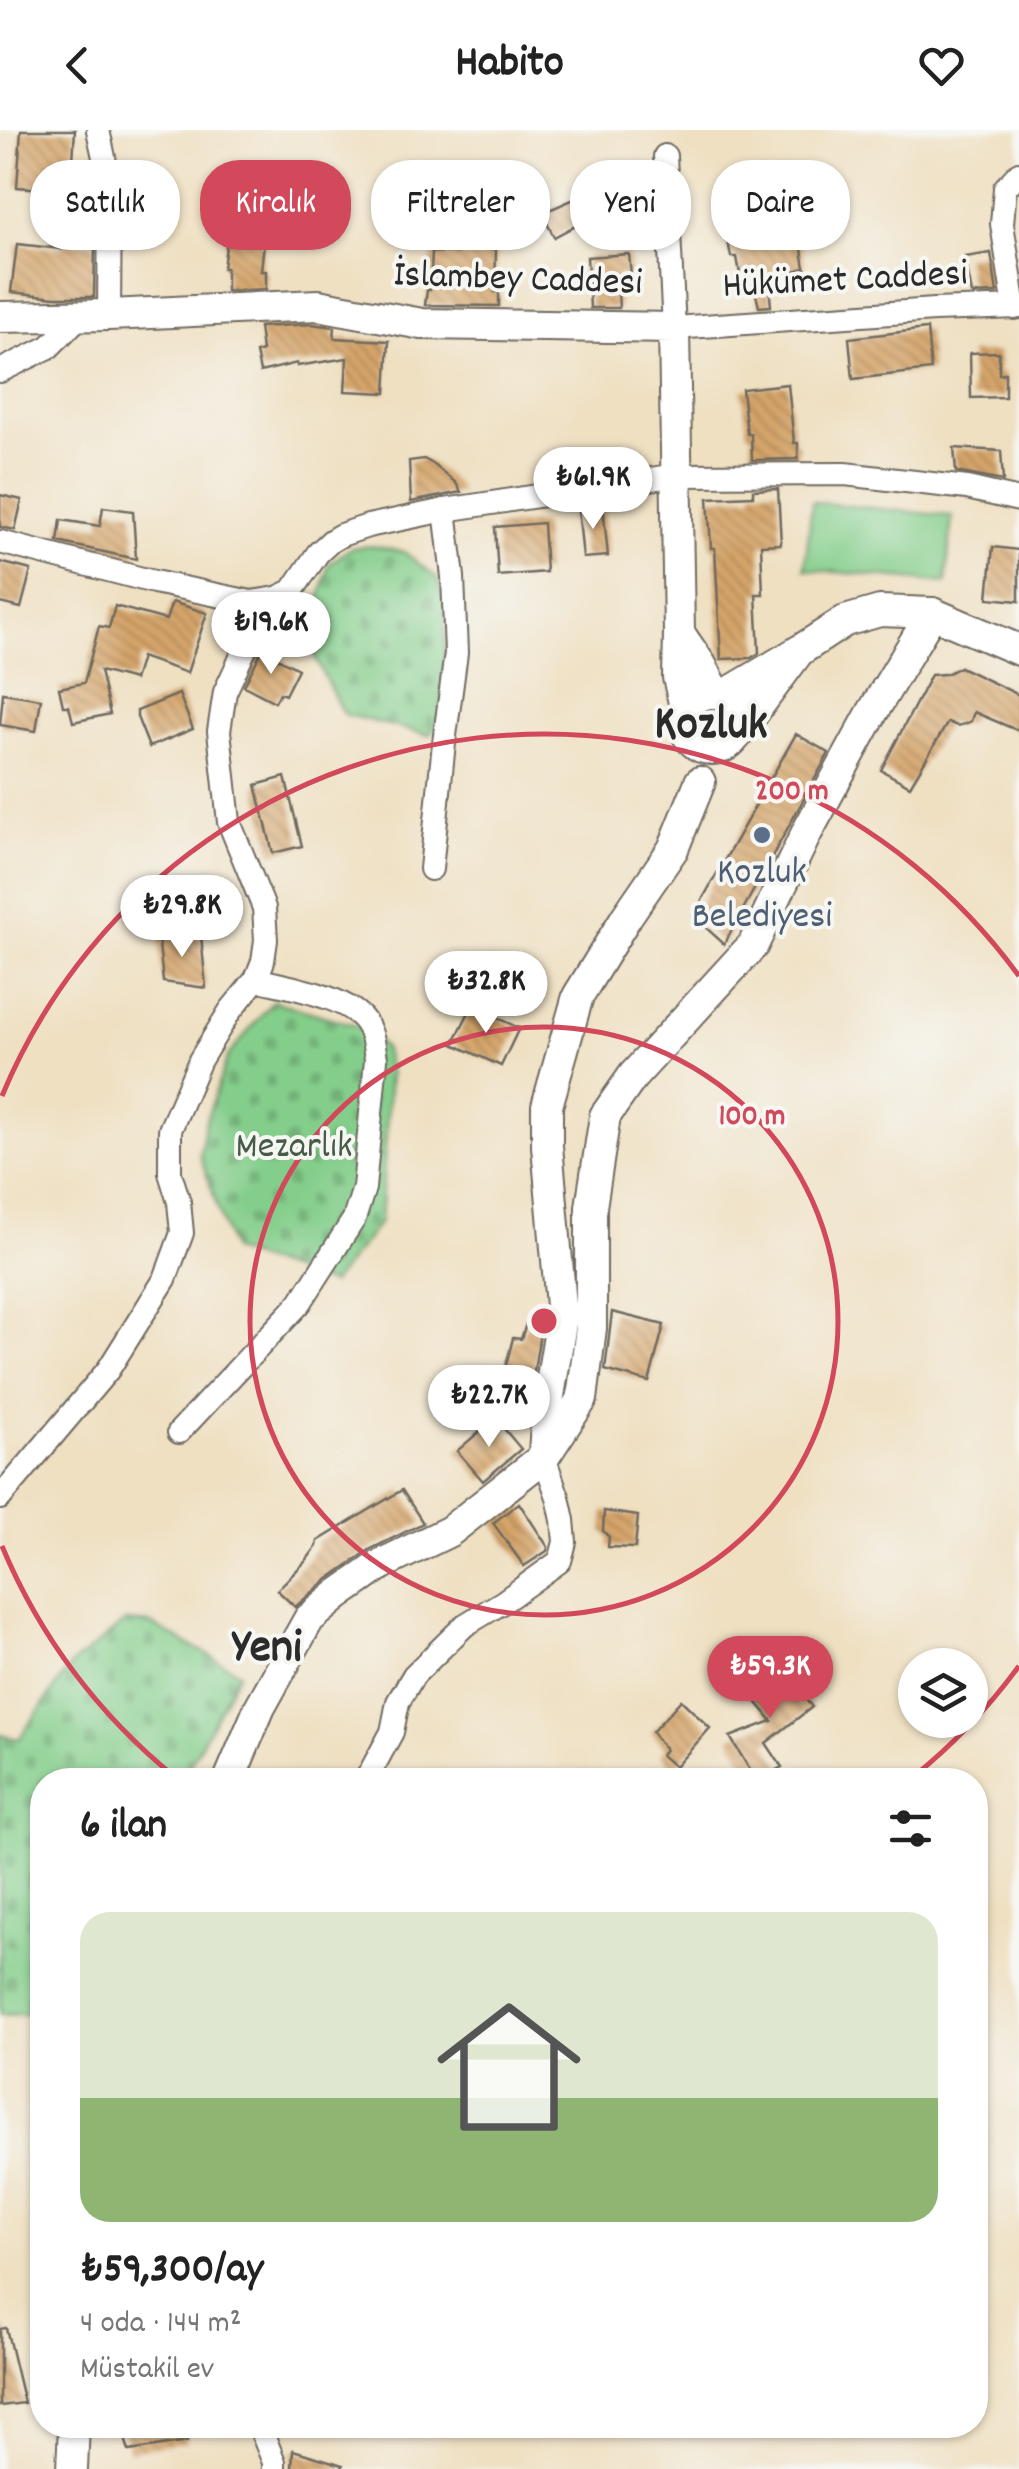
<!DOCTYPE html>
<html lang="tr">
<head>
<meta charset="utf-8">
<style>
  :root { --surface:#fff; --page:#f2f2f2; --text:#222; --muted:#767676; --line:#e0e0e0; --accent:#d1495b }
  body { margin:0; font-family:Dekko,sans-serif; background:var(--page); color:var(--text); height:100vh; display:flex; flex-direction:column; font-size:38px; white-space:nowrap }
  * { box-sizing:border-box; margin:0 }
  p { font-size:32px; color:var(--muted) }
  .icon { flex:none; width:55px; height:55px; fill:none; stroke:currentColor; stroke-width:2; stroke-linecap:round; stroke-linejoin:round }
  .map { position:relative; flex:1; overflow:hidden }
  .sheet { position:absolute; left:30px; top:1638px; width:958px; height:670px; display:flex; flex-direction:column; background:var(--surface); border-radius:40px; box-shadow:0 2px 8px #0004 }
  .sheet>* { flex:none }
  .top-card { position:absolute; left:30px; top:30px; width:960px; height:90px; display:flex; gap:20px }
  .tools { position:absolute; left:898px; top:1518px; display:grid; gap:20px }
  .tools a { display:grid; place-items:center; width:90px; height:90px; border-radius:50%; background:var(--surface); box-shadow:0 2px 8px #0004; font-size:50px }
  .price { position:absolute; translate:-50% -85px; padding:0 22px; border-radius:35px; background:#fff; color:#222; font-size:32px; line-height:65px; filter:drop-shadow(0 2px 5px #0008) }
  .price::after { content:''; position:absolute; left:50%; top:60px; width:30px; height:22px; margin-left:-15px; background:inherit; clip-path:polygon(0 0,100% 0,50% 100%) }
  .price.current { background:var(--accent); color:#fff }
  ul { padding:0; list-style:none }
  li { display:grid; align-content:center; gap:20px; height:530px; padding:0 50px }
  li+li { border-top:2px solid var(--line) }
  li span { display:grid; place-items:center; height:310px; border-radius:30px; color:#555 }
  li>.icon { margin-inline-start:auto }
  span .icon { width:180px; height:180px; fill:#fffc; stroke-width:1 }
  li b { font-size:42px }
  h2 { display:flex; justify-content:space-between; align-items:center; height:120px; padding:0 50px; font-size:42px }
  .tag { padding:0 35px; border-radius:40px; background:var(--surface); box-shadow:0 2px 8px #0004; font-size:35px; line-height:90px }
  .tag.current { background:var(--accent); color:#fff }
  header { display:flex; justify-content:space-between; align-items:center; height:130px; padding:0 50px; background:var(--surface); font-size:45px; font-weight:800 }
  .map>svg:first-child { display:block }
  .grass { fill:#84ce8b; stroke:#587c5b; stroke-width:2.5 }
  .cemetery { fill:url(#cemetery-stones); stroke:#587c5b; stroke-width:2.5 }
  .building { fill:url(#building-back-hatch) }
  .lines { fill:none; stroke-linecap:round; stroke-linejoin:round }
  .street-casing { stroke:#706a60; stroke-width:26 }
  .secondary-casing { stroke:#706a60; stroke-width:34 }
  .street { stroke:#fff; stroke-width:22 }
  .secondary { stroke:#fff; stroke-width:30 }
  .ring { fill:none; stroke:#d1495b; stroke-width:5 }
  .service-dot { fill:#5c6f8a; stroke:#f6f6f2; stroke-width:4 }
  .labels { text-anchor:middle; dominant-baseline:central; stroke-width:8; stroke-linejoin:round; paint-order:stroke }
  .street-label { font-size:38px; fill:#2b2b2b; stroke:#f6f6f2 }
  .service-label { font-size:38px; fill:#4e5e75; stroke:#f6f6f2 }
  .park-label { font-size:38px; fill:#465c48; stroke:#f6f6f2 }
  .district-label { font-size:48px; font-weight:bold; fill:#2b2b2b; stroke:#f6f6f2 }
  .centre { fill:#d1495b; stroke:#f6f6f2; stroke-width:5 }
  .ring-label { font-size:30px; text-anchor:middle; font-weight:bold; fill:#d1495b; stroke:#f6f6f2; stroke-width:8; stroke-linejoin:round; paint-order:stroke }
</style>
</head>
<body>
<header><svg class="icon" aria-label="back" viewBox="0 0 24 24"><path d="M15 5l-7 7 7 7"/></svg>Habito<svg class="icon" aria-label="heart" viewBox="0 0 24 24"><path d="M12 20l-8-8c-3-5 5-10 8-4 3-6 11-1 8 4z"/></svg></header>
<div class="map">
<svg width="1019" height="2339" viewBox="0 0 1019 2339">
  <defs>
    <pattern id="cemetery-stones" width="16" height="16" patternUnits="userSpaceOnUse" patternTransform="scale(2.5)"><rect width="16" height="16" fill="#84ce8b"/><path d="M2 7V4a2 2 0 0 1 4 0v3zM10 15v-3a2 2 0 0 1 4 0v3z" fill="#72b178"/></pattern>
    <pattern id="building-back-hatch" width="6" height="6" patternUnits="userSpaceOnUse" patternTransform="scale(2.5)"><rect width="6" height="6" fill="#d6a56b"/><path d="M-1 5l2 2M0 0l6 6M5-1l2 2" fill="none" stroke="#ae8758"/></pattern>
  </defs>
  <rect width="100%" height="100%" fill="#f6f6f2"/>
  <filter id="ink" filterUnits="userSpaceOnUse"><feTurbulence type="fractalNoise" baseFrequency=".01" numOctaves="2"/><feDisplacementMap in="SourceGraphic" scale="20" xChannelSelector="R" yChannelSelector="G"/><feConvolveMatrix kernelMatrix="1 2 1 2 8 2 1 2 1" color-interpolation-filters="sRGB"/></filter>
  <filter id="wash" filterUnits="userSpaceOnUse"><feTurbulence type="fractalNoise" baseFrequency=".0048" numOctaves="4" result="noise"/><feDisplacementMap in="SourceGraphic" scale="40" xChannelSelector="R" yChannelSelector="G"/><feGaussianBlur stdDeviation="2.25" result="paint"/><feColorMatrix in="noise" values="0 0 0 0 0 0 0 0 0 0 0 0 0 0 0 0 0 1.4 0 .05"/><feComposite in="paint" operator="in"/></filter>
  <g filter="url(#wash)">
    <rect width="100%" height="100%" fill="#efe0c2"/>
    <!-- grass -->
    <path class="grass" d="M 812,372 L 952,386 L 946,453 L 805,439 Z"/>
    <!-- cemetery -->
    <g class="cemetery">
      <path d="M 373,416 L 404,422 L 437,448 L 446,471 L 443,587 L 429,605 L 343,584 L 315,528 L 316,484 L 329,434 L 351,418 Z"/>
      <path d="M 273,871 L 371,900 L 384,919 L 390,944 L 380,1092 L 331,1154 L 232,1121 L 200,1025 L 205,994 L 228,926 Z"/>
      <path d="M 125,1492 L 151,1494 L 239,1542 L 191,1633 L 187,1650 L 42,1650 L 42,1861 L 26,1884 L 0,1885 L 0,1605 L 19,1609 L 70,1536 Z"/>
    </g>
    <g id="blocks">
      <!-- building -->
      <g class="building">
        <path d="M 21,0 L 75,0 L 71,61 L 17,57 Z"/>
        <path d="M 641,40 L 652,66 L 652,72 L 591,98 L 588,89 L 554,107 L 542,83 Z"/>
        <path d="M 746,79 L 753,84 L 764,96 L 774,116 L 801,113 L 805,138 L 794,141 L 794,147 L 780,148 L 781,155 L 769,155 L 771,176 L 759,177 L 755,160 L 743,161 L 737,127 L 731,127 L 724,91 Z"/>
        <path d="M 228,101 L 265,103 L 261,141 L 266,141 L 266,159 L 226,161 L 226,138 L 223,138 Z"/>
        <path d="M 62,113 L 95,114 L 94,167 L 55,167 L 11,162 L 17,114 L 62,119 Z"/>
        <path d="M 458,118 L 496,119 L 495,162 L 499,162 L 499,176 L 425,175 L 427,160 L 430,160 L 432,122 L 457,123 Z"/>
        <path d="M 991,123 L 997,163 L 972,164 L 965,127 Z"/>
        <path d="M 629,124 L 631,145 L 617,146 L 619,178 L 590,178 L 587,127 Z"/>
        <path d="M 311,194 L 335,197 L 334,208 L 389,211 L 386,263 L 345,261 L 347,228 L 297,236 L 297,233 L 260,242 L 256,223 L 262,221 L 259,197 Z"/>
        <path d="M 927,199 L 931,240 L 853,249 L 849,208 Z"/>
        <path d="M 999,222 L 999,244 L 1005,243 L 1005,267 L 971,268 L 970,223 Z"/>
        <path d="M 788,254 L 794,313 L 798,313 L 798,329 L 752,330 L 751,304 L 747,304 L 742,259 Z"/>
        <path d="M 954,318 L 1001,321 L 1003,351 L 956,342 Z"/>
        <path d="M 424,329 L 433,334 L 456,353 L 461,362 L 411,372 L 409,331 Z"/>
        <path d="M 778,359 L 781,414 L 761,415 L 763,464 L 756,464 L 759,523 L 751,528 L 721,529 L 715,418 L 711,418 L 708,368 L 753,366 L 753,360 Z"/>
        <path d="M 0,365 L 22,370 L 15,400 L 0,397 Z"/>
        <path d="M 603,376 L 608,426 L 583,428 L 578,378 Z"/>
        <path d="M 103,377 L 133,381 L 136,429 L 58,412 L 61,390 L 100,396 Z"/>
        <path d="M 543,393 L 546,442 L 498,446 L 495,397 Z"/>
        <path d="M 993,417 L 1019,420 L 1019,471 L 988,468 Z"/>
        <path d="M 0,432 L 31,440 L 21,478 L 0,473 Z"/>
        <path d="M 172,472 L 207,483 L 187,543 L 141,527 L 134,550 L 100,541 L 110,584 L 73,592 L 69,576 L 63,576 L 59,558 L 84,553 L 99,496 L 109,498 L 115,476 L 166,490 Z"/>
        <path d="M 262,520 L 298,539 L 285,565 L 280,563 L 275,572 L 244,556 Z"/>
        <path d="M 960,537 L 1019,565 L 1019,601 L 974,582 L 971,591 L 965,594 L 957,596 L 948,592 L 910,656 L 881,640 L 931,545 L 946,544 Z"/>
        <path d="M 3,563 L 41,569 L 36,601 L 0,595 Z"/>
        <path d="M 179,564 L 193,599 L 149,617 L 137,587 L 137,581 Z"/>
        <path d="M 796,604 L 829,623 L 724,814 L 693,786 Z"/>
        <path d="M 285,647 L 302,716 L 273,723 L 256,655 Z"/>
        <path d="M 158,804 L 201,805 L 206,858 L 163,852 Z"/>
        <path d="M 472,876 L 519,898 L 501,936 L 453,914 Z"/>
        <path d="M 612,1182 L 664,1195 L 649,1252 L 605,1240 Z"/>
        <path d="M 526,1194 L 541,1197 L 530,1266 L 500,1259 L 513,1208 L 521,1209 Z"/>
        <path d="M 495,1288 L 521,1319 L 483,1351 L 457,1321 Z"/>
        <path d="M 402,1360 L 423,1393 L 371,1419 L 327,1450 L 295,1477 L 277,1460 L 305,1432 L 317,1416 L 318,1411 Z"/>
        <path d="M 519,1373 L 548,1417 L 547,1421 L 524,1436 L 493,1393 Z"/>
        <path d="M 604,1381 L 638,1386 L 635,1418 L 608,1417 L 609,1407 L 603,1401 Z"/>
        <path d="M 778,1536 L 812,1577 L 766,1613 L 782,1637 L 756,1650 L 730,1607 L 772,1591 L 747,1561 Z"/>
        <path d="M 681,1570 L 710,1598 L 675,1637 L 661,1625 L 665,1619 L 652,1602 Z"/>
        <path d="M 6,2198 L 24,2273 L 0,2276 L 0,2199 Z"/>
        <path d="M 121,2295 L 181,2295 L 187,2312 L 129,2321 Z"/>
        <path d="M 293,2320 L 343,2335 L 342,2339 L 292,2339 Z"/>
      </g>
    </g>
  </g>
  <g filter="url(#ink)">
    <use href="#blocks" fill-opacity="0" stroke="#706a60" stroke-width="2.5"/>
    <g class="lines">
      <!-- street casing -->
      <g class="street-casing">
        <g id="street">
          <path d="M 98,0 L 110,55 L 109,185"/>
          <path d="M 665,26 L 674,198 L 934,180 L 1019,177"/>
          <path d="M 1015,178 L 1002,94 L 1005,58 L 1019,43"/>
          <path d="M 0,241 L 49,217 L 80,186"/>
          <path d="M 0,412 L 154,452 L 251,472 L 277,468 L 292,461 L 318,423 L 331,411 L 341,405 L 368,396 L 445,380 L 677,345 L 845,344 L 967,358 L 1019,370"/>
          <path d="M 431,739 L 444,613 L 456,523 L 453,447 L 445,380"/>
          <path d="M 179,1302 L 300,1173 L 354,1089 L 364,1058 L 376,929 C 374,916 373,903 365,892 C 346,865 286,857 256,849"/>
          <path d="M 0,1368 L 108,1240 L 165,1149 L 182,1103 L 179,1072 L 170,1043 L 170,1000 L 200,930 L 230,881 L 256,849 L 263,831 L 266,810 L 264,778 L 229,692 L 219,601 L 225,562 L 246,517 L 277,468"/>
          <path d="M 366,1650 L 392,1602 L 398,1572 L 414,1545 L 465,1495 L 503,1472 L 560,1431 L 565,1412 L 563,1390 L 558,1367 L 544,1327"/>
          <path d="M 259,2295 L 274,2332 L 274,2339"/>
        </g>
      </g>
      <!-- secondary casing -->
      <g class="secondary-casing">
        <g id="secondary">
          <path d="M 0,187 L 109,185 L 318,175 L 422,194 L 674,198 L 679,503"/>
          <path d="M 799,521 L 845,491 L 880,481 L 932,483 L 1019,520"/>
          <circle cx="712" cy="591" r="28"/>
          <path d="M 725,565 L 799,521 L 737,605"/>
          <path d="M 686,581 L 678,547 L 679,503 L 701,535 L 716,563"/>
          <path d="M 544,1324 L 547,1278 L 562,1187 L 547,1016 L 547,976 L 578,866 L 627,786 L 673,719 L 700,652"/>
          <path d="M 229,1650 L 260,1577 L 309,1489 L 339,1464 L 382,1434 L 450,1401 L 544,1327 L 582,1269 L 591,1198 L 591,1077 L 605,986 L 633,946 L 753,815 L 807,702 L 872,583 L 932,483"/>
          <path d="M 72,2339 L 74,2295"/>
        </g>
      </g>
      <!-- street -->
      <use href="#street" class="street"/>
      <!-- secondary -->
      <use href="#secondary" class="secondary"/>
    </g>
  </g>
  <!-- distance rings -->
  <g class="ring">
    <circle cx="544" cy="1191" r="294"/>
    <path d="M1019 1536A587 587 0 0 1 913 1647M175 1647A587 587 0 0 1 2 1416M2 966A587 587 0 0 1 1019 846"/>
  </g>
  <!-- markers -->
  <circle class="service-dot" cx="762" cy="705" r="10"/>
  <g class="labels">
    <!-- street labels -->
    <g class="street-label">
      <text transform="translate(518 151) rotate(2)">İslambey Caddesi</text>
      <text transform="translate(845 152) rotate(-3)">Hükümet Caddesi</text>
    </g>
    <!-- service labels -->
    <g class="service-label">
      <text x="762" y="744">Kozluk<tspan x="762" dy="44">Belediyesi</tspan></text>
    </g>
    <!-- park labels -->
    <g class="park-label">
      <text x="294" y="1018">Mezarlık</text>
    </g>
    <!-- district labels -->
    <g class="district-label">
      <text x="711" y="597">Kozluk</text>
      <text x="267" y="1520">Yeni</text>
    </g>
  </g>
  <circle cx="544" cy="1191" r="15" class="centre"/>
  <g class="ring-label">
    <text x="792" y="669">200 m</text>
    <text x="752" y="994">100 m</text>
  </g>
</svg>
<div class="tools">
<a><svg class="icon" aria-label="layers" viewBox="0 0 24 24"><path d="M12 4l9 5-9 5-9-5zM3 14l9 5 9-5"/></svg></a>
</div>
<b class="price" style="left:593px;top:402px">₺61.9K</b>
<b class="price" style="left:271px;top:547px">₺19.6K</b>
<b class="price" style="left:182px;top:830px">₺29.8K</b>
<b class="price" style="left:486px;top:906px">₺32.8K</b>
<b class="price" style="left:489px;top:1320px">₺22.7K</b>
<b class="price current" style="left:770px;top:1591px">₺59.3K</b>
<div class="top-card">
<a class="tag">Satılık</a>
<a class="tag current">Kiralık</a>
<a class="tag">Filtreler</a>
<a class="tag">Yeni</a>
<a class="tag">Daire</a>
</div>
<section class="sheet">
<h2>6 ilan<svg class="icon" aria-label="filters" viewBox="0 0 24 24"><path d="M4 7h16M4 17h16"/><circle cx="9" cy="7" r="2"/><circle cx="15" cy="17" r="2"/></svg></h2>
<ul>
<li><span style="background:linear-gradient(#dfe7d0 60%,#8fb573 0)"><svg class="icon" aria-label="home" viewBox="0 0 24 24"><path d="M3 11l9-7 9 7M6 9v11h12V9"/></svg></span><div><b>₺59,300/ay</b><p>4 oda · 144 m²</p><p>Müstakil ev</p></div></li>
</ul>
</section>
</div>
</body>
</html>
